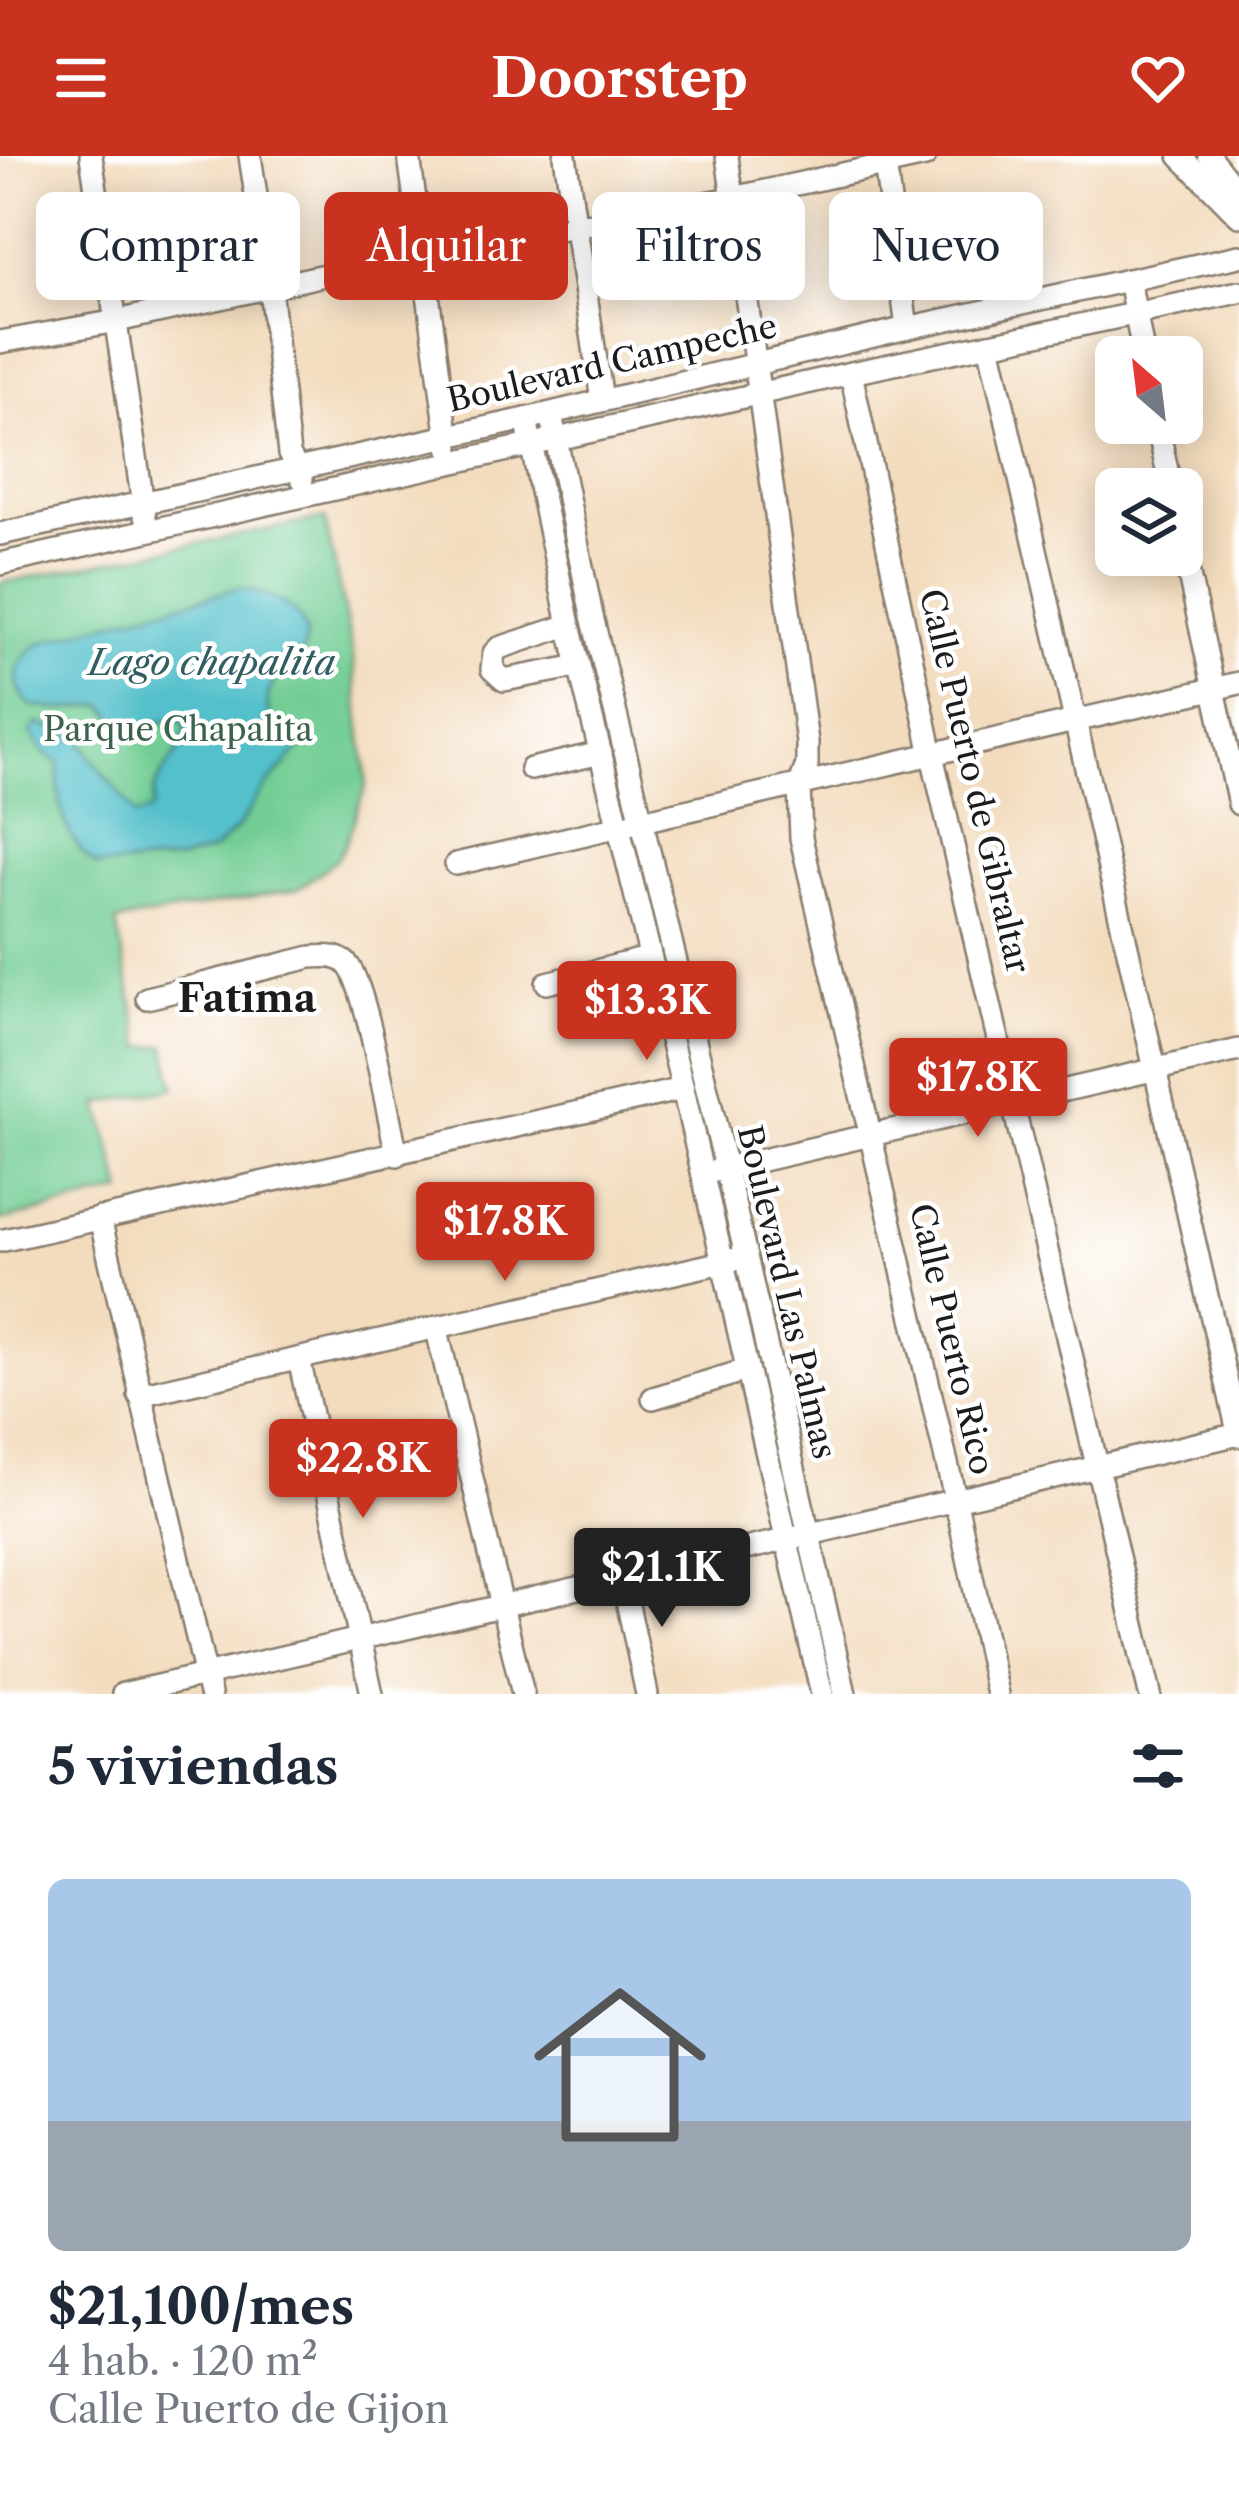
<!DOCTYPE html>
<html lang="es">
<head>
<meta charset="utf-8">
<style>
  :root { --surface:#fff; --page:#f6f6f7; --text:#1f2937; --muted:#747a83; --line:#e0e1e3; --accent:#c8321e }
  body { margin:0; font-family:"Libre Caslon Text",serif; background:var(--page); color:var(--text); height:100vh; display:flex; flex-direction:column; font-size:45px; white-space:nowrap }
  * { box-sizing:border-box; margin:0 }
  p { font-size:39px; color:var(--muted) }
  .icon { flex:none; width:66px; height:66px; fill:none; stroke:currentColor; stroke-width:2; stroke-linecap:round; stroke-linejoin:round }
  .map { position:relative; height:1538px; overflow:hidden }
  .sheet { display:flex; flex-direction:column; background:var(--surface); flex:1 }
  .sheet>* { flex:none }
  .guide { position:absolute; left:36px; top:36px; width:1167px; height:108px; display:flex; gap:24px }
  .needle { width:78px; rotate:332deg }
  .controls { position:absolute; left:1095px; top:180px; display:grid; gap:24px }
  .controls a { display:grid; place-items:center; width:108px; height:108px; border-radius:18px; background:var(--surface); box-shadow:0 6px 30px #0003; font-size:60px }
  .price { position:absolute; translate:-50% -102px; padding:0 27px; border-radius:12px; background:var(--accent); color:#fff; font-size:39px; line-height:78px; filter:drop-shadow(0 3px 6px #0008) }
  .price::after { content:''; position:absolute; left:50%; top:72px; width:36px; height:27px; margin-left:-18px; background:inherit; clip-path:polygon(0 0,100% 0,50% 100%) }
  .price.active { background:#222; color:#fff }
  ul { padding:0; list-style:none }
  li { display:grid; align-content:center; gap:24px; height:636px; padding:0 48px }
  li+li { border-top:3px solid var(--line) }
  li span { display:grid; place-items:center; height:372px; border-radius:18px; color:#555 }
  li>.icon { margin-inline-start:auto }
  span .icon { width:216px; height:216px; fill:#fffc; stroke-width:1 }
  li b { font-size:51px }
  h2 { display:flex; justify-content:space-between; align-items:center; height:144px; padding:0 48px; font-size:51px }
  .pill { padding:0 42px; border-radius:18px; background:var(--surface); box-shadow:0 6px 30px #0003; font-size:42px; line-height:108px }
  .pill.active { background:var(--accent); color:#fff }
  header { display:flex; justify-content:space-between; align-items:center; height:156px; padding:0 48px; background:var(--accent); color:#fff; font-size:54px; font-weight:700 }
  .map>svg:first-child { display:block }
  .green { fill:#72cd94; stroke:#477458; stroke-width:3 }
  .water { fill:#53c0cb; stroke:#386e74; stroke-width:3 }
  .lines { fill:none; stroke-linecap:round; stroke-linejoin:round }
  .minor-casing { stroke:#887c6d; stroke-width:26 }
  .minor { stroke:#fff; stroke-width:21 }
  .labels { text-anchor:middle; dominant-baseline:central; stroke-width:9; stroke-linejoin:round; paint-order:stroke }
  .street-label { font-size:33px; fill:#1c1c1c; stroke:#fff }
  .park-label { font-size:33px; fill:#3e634c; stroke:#fff }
  .water-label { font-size:36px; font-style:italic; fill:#325e62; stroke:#fff }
  .quarter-label { font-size:39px; font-weight:bold; fill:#1c1c1c; stroke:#fff }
</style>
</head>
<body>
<header><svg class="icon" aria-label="menu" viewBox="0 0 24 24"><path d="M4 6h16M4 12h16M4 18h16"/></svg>Doorstep<svg class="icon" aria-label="heart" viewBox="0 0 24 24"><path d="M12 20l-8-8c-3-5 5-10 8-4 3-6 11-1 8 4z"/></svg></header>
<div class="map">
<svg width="1239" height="1538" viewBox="0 0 1239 1538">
  <rect width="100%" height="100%" fill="#fff"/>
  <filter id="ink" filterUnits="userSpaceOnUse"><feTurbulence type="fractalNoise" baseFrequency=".00833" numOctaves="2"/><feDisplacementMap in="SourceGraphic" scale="24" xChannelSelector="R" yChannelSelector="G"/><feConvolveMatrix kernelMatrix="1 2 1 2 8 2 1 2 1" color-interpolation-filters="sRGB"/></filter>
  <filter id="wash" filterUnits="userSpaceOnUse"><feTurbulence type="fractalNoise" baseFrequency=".004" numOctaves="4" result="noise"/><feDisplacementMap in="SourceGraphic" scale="48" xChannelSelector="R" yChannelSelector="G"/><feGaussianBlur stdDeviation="2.7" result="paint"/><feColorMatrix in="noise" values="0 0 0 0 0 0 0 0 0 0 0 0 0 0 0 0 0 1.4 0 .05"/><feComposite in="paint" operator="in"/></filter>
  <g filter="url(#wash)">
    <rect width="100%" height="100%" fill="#f3dcbe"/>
    <!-- green -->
    <path class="green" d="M 325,362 L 352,493 L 365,607 L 366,629 L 347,684 L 337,703 L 298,733 L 116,766 L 142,891 L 166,890 L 175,932 L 99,948 L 123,1036 L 0,1065 L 0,427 Z"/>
    <!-- water -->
    <path class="water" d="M 239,432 C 266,436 311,452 305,488 C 302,506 285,512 275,525 C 258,548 273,577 297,586 L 300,592 L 262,635 L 240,669 L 214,694 L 178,705 L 97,710 C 64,685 56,646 59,607 L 43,596 L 31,576 L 38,567 L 80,583 C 95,613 120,633 136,661 L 152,653 C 153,646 153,638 155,632 C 164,608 188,593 185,566 C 164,557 145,581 125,570 C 117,565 110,555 102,549 L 61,554 L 30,549 C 13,530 11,513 32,493 C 42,484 62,481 75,477 C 129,459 184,448 239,432 Z"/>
  </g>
  <g filter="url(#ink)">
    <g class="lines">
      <!-- minor casing -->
      <g class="minor-casing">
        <g id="minor">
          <path d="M 91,0 L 145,361"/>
          <path d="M 250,0 L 270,132 L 289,298 L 302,323"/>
          <path d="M 409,0 L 449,291"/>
          <path d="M 565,0 L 602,244"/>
          <path d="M 727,0 L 807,586 L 807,609 L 799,630 L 801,682 L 956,1346 L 997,1538"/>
          <path d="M 884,0 L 907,172"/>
          <path d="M 1180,0 L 1239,60"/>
          <path d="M 1209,0 L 1239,38"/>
          <path d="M 1129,124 L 1144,201"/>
          <path d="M 0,186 L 117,165 L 423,97 L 733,42 L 925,0"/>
          <path d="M 989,188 L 1239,1280"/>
          <path d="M 851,217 L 932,599 L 1150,1538"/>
          <path d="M 551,258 L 592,460 L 726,1012 L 845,1538"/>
          <path d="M 526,263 L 569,469 L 683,933 L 822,1538"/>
          <path d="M 1157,267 L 1171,333"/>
          <path d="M 0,378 L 526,263 L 907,172 L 1239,100"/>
          <path d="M 1182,387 L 1239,648"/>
          <path d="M 0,408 L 851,217 L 1239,136"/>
          <path d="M 569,469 L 499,492 L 494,497 L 492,513 L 504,524 L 579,510"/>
          <path d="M 531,613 L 601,597"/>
          <path d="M 456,708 L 1239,527"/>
          <path d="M 547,827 L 648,802"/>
          <path d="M 147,842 L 311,801 C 323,800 338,799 347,808 C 366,827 389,966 397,999"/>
          <path d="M 715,1015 L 1239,894"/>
          <path d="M 100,1062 L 210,1538"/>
          <path d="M 0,1085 L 683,933"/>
          <path d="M 437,1174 L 523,1538"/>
          <path d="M 299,1203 L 372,1538"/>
          <path d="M 139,1239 L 736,1103"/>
          <path d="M 653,1242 L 747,1214"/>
          <path d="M 622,1421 L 647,1538"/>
          <path d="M 123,1538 L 1239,1278"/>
        </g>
      </g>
      <!-- minor -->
      <use href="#minor" class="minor"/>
    </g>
  </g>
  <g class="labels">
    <!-- street labels -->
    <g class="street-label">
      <text transform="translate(612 207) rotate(-13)">Boulevard Campeche</text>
      <text transform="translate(975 625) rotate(77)">Calle Puerto de Gibraltar</text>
      <text transform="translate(787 1136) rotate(77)">Boulevard Las Palmas</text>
      <text transform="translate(952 1183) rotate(77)">Calle Puerto Rico</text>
    </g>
    <!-- park labels -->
    <g class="park-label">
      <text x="178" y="573">Parque Chapalita</text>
    </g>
    <!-- water labels -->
    <g class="water-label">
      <text x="212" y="506">Lago chapalita</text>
    </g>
    <!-- quarter labels -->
    <g class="quarter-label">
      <text x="247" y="842">Fatima</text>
    </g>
  </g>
</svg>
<div class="controls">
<a><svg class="needle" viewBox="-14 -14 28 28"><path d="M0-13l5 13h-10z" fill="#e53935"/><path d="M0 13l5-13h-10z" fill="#747a83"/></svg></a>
<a><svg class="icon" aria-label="layers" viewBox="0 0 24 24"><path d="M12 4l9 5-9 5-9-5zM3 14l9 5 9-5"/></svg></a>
</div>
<b class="price" style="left:647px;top:907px">$13.3K</b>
<b class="price" style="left:978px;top:984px">$17.8K</b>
<b class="price" style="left:505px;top:1128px">$17.8K</b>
<b class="price" style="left:363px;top:1365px">$22.8K</b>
<b class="price active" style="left:662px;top:1474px">$21.1K</b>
<div class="guide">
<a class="pill">Comprar</a>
<a class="pill active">Alquilar</a>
<a class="pill">Filtros</a>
<a class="pill">Nuevo</a>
</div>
</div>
<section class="sheet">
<h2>5 viviendas<svg class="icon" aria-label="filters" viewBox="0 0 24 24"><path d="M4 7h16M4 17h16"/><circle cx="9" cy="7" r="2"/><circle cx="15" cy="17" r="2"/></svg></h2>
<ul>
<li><span style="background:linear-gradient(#a9c7e8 65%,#9aa5b1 0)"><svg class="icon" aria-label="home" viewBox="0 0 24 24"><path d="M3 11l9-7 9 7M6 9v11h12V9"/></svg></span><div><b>$21,100/mes</b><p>4 hab. · 120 m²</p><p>Calle Puerto de Gijon</p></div></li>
</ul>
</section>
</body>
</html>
